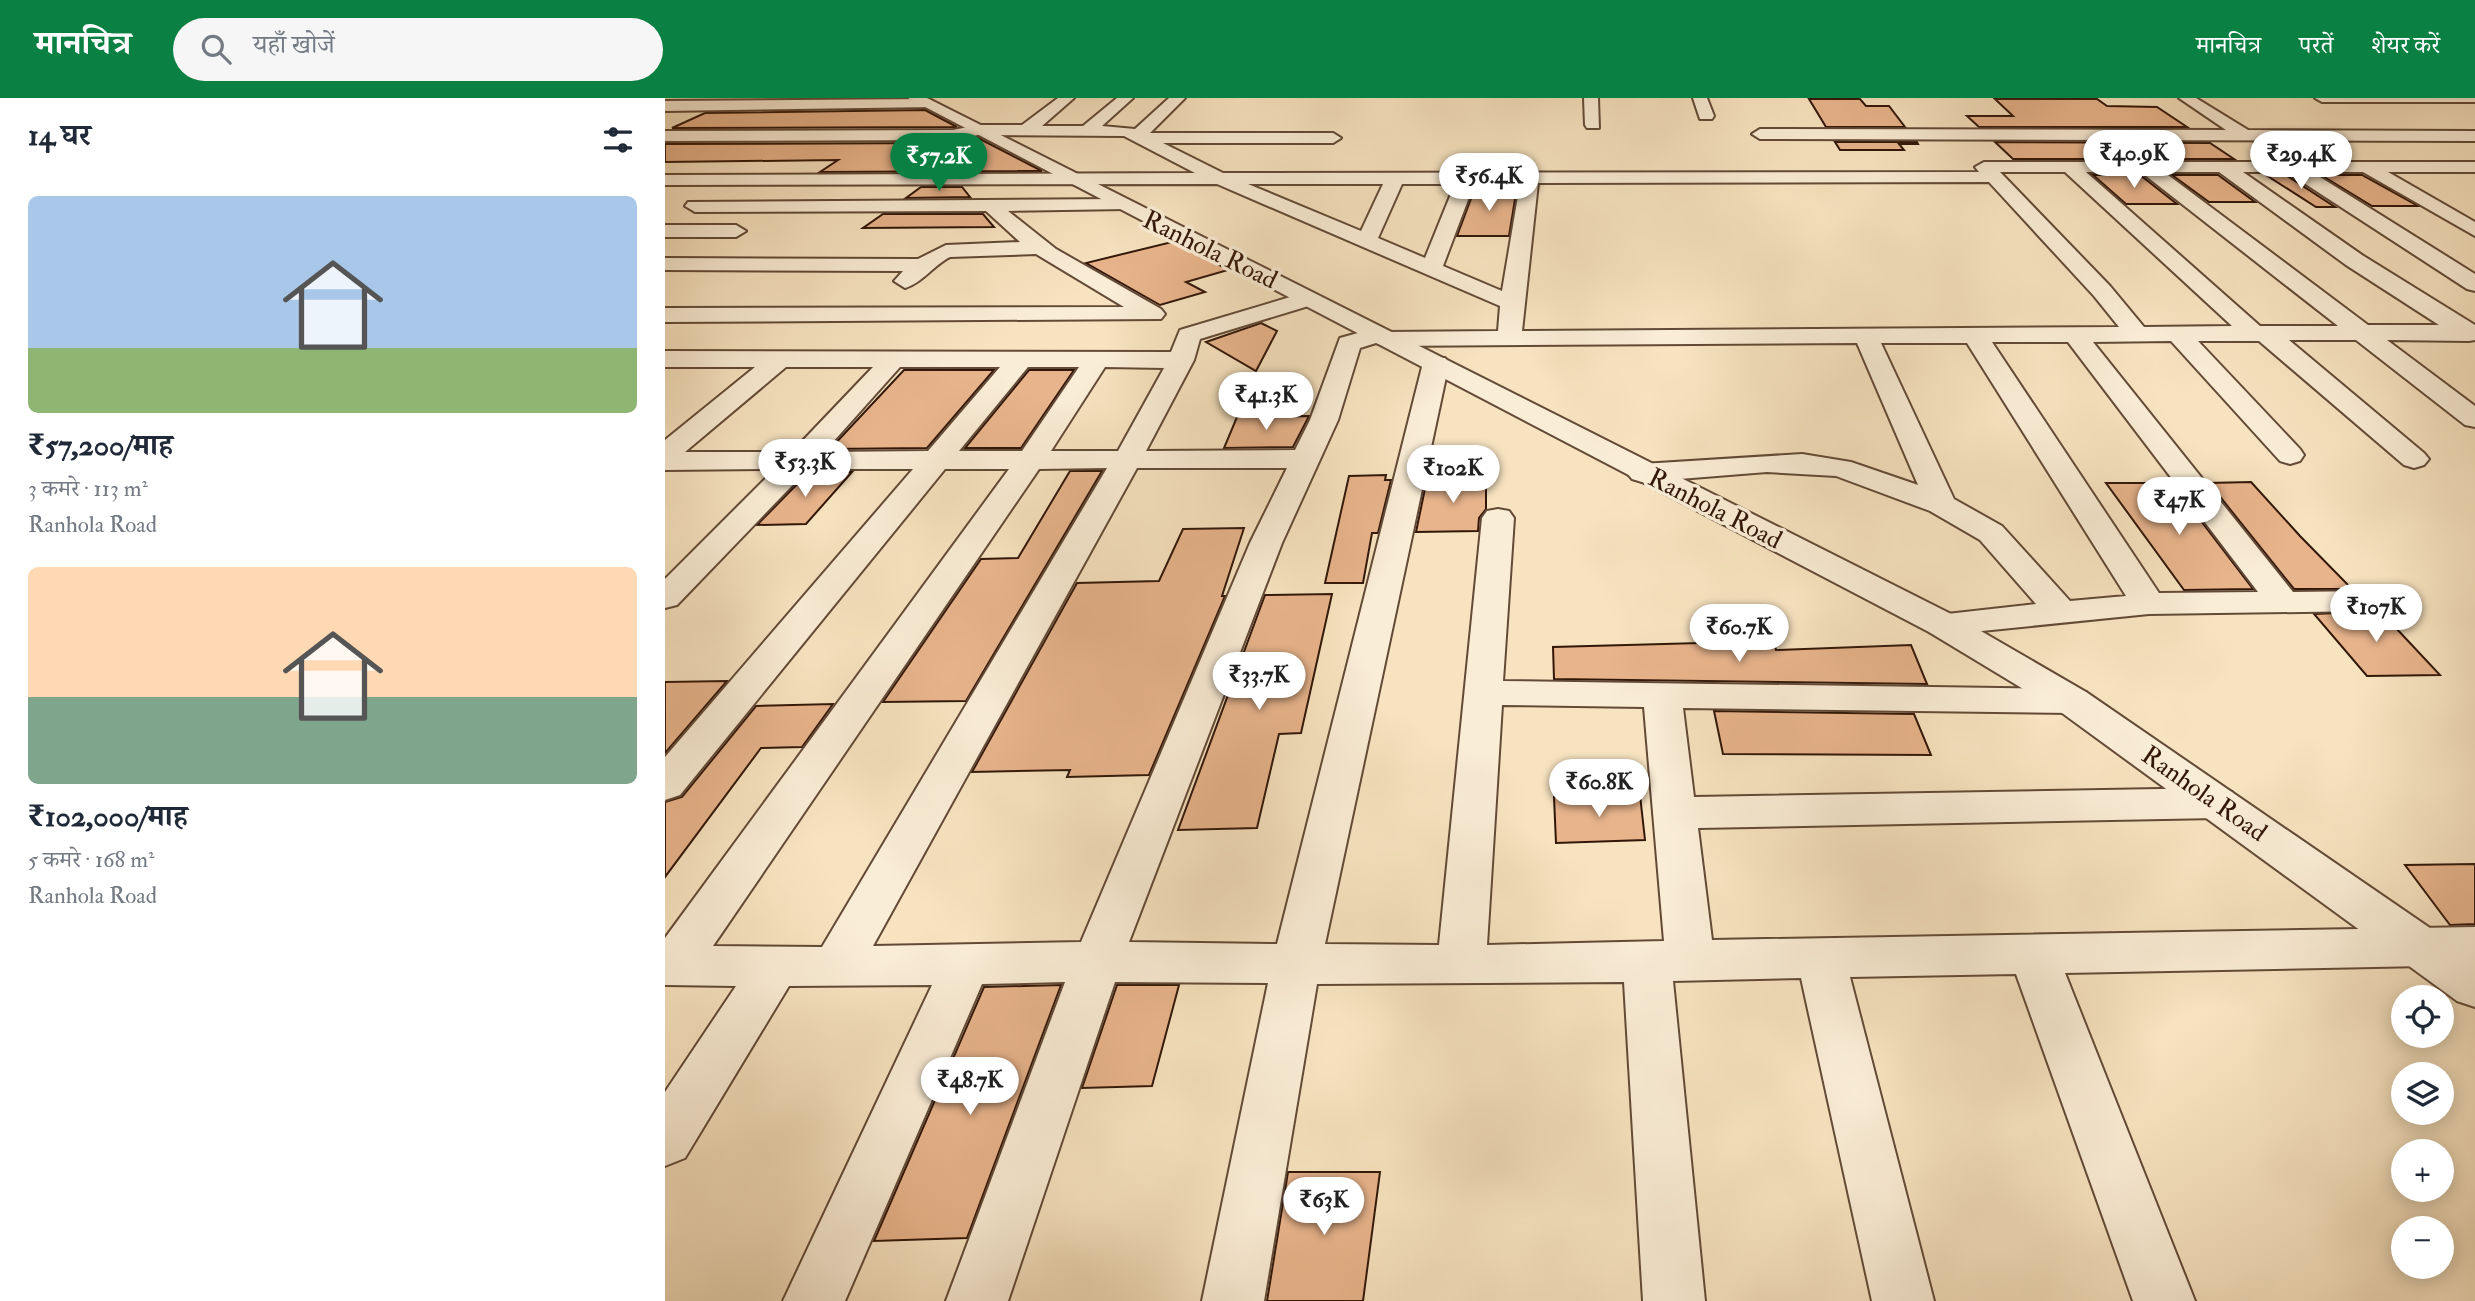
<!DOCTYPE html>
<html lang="hi">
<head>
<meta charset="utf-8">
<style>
  :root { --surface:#fff; --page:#f6f6f7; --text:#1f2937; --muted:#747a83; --accent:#0b8043 }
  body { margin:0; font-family:"IM FELL Double Pica","Noto Serif Devanagari",serif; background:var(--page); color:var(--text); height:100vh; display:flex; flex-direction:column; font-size:26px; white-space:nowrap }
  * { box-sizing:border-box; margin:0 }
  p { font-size:23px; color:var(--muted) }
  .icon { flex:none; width:38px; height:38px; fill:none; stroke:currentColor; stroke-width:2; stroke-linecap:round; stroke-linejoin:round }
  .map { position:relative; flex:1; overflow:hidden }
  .sheet { display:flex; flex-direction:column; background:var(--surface); width:665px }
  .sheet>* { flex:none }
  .fabs { position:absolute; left:1726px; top:887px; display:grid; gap:14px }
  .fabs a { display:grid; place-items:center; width:63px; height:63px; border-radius:50%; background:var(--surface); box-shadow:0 4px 18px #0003; font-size:35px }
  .price { position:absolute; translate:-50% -60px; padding:0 16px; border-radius:24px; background:#fff; color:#222; font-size:23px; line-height:46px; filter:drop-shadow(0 2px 4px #0008) }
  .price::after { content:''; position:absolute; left:50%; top:42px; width:21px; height:16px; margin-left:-10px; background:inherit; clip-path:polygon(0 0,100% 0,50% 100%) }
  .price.active { background:var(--accent); color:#fff }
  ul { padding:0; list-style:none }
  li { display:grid; align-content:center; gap:14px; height:371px; padding:0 28px }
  li span { display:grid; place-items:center; height:217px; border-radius:10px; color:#555 }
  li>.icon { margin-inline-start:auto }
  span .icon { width:126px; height:126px; fill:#fffc; stroke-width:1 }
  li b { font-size:30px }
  h2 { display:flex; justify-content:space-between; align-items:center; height:84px; padding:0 28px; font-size:30px }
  header { display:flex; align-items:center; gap:42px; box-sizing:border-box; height:98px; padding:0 35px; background:var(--accent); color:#fff }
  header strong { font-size:33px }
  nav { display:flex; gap:38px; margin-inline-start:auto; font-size:24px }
  .search { width:490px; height:63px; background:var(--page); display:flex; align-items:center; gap:18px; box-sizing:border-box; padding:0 24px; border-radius:38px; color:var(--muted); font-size:26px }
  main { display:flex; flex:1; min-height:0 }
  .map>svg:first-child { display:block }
  .building { fill:#e8b48c; stroke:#321709; stroke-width:2 }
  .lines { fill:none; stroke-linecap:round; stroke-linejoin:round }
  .minor-casing { stroke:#634a37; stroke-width:4 }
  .tertiary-casing { stroke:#634a37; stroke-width:4 }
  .minor { fill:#faedd6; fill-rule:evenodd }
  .tertiary { fill:#faedd6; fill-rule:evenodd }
  .labels { text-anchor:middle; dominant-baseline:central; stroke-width:7; stroke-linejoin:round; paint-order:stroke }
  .street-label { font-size:26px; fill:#321709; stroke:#faedd6 }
</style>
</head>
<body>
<header>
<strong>मानचित्र</strong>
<div class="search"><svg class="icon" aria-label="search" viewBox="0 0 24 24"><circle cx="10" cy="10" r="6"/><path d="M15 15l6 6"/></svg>यहाँ खोजें</div>
<nav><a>मानचित्र</a><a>परतें</a><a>शेयर करें</a></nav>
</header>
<main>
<section class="sheet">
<h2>14 घर<svg class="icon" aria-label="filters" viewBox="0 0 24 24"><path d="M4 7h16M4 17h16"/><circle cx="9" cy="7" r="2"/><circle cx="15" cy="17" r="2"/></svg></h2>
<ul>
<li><span style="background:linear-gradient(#a9c7e8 70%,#8fb573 0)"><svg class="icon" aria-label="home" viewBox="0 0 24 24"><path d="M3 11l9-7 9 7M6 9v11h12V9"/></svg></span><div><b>₹57,200/माह</b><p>3 कमरे · 113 m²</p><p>Ranhola Road</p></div></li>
<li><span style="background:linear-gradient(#ffd9b3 60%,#7fa58c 0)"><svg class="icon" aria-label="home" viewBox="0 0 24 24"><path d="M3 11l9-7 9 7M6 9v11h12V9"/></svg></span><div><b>₹102,000/माह</b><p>5 कमरे · 168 m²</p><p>Ranhola Road</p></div></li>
</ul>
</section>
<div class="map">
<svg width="1810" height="1203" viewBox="0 0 1810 1203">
  <rect width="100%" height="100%" fill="#f7e3c0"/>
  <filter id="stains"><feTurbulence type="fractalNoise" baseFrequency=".00286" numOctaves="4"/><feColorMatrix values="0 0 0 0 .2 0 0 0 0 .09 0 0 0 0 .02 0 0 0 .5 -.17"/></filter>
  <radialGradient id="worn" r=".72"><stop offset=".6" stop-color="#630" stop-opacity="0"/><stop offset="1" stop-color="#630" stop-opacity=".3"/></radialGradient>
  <!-- building -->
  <g class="building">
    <path d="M 1144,1 L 1195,1 L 1201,8 L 1224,8 L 1240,29 L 1161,29 Z"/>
    <path d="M 1330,1 L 1432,1 L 1442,8 L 1492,9 L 1522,29 L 1314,29 L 1302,18 L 1348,18 Z"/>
    <path d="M 260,12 L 292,29 L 7,30 L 40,15 Z"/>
    <path d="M 313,40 L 377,73 L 155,74 L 173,62 L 0,64 L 0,46 L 288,45 Z"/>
    <path d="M 1170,44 L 1252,44 L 1253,46 L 1234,46 L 1239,52 L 1175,52 Z"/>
    <path d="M 1330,44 L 1545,45 L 1569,61 L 1348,61 Z"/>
    <path d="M 1428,77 L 1475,77 L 1512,106 L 1461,106 Z"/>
    <path d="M 1507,77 L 1553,77 L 1590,104 L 1544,104 Z"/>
    <path d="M 1601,77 L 1621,77 L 1670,109 L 1651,109 Z"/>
    <path d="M 1656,77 L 1697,77 L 1753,108 L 1707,108 Z"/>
    <path d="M 256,89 L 297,89 L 305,99 L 241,100 Z"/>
    <path d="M 852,89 L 844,138 L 792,138 L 810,90 Z"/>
    <path d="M 218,116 L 318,116 L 329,129 L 198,130 Z"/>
    <path d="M 511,143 L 563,172 L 521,184 L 540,194 L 495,207 L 421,165 Z"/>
    <path d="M 596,225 L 612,233 L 591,273 L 541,244 Z"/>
    <path d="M 239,272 L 329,272 L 262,350 L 165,351 Z"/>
    <path d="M 364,272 L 409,272 L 356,350 L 300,350 Z"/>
    <path d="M 644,318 L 628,349 L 559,350 L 572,319 Z"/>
    <path d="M 405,373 L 437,373 L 301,603 L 218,604 L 316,461 L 353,460 Z"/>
    <path d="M 144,374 L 187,374 L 141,426 L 92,427 Z"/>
    <path d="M 721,377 L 720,382 L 726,382 L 713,435 L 707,435 L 698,485 L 660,485 L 684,378 Z"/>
    <path d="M 821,380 L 821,411 L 814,420 L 813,433 L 751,434 L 762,381 Z"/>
    <path d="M 1586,384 L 1635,438 L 1687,491 L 1629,491 L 1544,385 Z"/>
    <path d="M 1441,385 L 1507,385 L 1588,491 L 1519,492 Z"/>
    <path d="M 579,430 L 557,498 L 560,498 L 484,677 L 402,679 L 405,672 L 307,674 L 412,485 L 494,483 L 518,431 Z"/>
    <path d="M 667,496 L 636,635 L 614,636 L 592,730 L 513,732 L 600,497 Z"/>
    <path d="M 1715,513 L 1775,577 L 1702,578 L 1649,516 Z"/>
    <path d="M 1073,544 L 1109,544 L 1111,552 L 1246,547 L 1262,586 L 889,581 L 888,549 Z"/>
    <path d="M 62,583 L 0,655 L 0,584 Z"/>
    <path d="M 168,606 L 137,649 L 96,650 L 0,779 L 0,704 L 17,699 L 91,608 Z"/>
    <path d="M 1049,613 L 1249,616 L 1266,657 L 1058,656 Z"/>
    <path d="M 975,697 L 980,742 L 891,745 L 889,699 Z"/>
    <path d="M 1810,766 L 1810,826 L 1785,827 L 1740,767 Z"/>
    <path d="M 396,887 L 302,1140 L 209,1143 L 319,889 Z"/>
    <path d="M 452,887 L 514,887 L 487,988 L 417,990 Z"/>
    <path d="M 623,1074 L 715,1074 L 698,1203 L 602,1203 Z"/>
  </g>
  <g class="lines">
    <!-- minor casing -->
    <g class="minor-casing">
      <g id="minor">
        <path d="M 393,0 L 409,0 L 377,28 L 418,28 L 452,0 L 468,0 L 437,28 L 470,31 L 504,0 L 520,0 L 485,35 L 668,35 L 676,40 L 668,45 L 498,45 L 558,75 L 1314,74 L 1310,69 L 1319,64 L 1810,64 L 1810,74 L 1723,74 L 1810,124 L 1810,138 L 1698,74 L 1647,74 L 1810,176 L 1810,193 L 1802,191 L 1622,74 L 1578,74 L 1697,157 L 1810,227 L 1810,242 L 1804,243 L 1722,242 L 1810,308 L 1810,329 L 1800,327 L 1691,242 L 1624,242 L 1759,355 L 1764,361 L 1759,367 L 1749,370 L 1739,367 L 1594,243 L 1533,243 L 1635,351 L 1639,357 L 1635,363 L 1625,366 L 1615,363 L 1506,243 L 1428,244 L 1628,494 L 1705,493 L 1717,496 L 1722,503 L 1717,510 L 1705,513 L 1484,516 L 1277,537 L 1264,534 L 1259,526 L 1264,518 L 1371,506 L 1315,442 L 1265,413 L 1171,378 L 1102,374 L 977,384 L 967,381 L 962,375 L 967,369 L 977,366 L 1137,356 L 1186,364 L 1253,387 L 1192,245 L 721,248 L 711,245 L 695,250 L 673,322 L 617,445 L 464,844 L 612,846 L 758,265 L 762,260 L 780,260 L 784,265 L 660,846 L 774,847 L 817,420 L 822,413 L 833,411 L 844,413 L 849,420 L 838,583 L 1407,591 L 1421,594 L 1426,603 L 1421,612 L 1407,615 L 1018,610 L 1029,699 L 1552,690 L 1567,694 L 1573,705 L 1567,716 L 1552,720 L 1033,730 L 1047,842 L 1810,829 L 1810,867 L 1400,875 L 1530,1203 L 1468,1203 L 1351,876 L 1185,879 L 1269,1203 L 1207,1203 L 1136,880 L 1008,883 L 1040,1203 L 978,1203 L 959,884 L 652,886 L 599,1203 L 537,1203 L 603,885 L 450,884 L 343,1203 L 281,1203 L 400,884 L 317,886 L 180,1203 L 118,1203 L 267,887 L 124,888 L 20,1060 L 0,1068 L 0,994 L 71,888 L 0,887 L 0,840 L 344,371 L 280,371 L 15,697 L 0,702 L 0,659 L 248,371 L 143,371 L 12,507 L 0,510 L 0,481 L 110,371 L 0,372 L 0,342 L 90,269 L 0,269 L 0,253 L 506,254 L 515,232 L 642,194 L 650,196 L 653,201 L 650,206 L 535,241 L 529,262 L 481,353 L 630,352 L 645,322 L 675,240 L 711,230 L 721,234 L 833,233 L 835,208 L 552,86 L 0,87 L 0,77 L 530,75 L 459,38 L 313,37 L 288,42 L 0,43 L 0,33 L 288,32 L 313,27 L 357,27 ZM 1335,74 L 1400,74 L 1567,228 L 1479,229 L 1445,188 ZM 1421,74 L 1476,74 L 1673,228 L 1595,228 ZM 1499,74 L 1554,74 L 1681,167 L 1774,227 L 1703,227 ZM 1324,84 L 1429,198 L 1454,229 L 857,233 L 873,85 ZM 583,86 L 718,86 L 696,133 ZM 737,86 L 790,86 L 760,160 L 713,140 ZM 809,86 L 855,86 L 837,193 L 778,168 ZM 1327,244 L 1403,244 L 1593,494 L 1494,495 ZM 1216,245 L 1302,245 L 1461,498 L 1405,503 L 1337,428 L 1289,401 ZM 121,269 L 208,269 L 127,354 L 20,354 ZM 235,269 L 335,269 L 263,353 L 159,354 ZM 363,269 L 414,269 L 357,353 L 294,353 ZM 440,269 L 499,270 L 453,353 L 386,353 ZM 442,370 L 157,849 L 48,848 L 374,371 ZM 472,370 L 622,370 L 585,445 L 416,844 L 208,848 ZM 837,607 L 979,609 L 999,843 L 822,847 Z"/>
        <path d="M 919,0 L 933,0 L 934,30 L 922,30 L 920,27 Z"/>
        <path d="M 1028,0 L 1042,0 L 1049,18 L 1047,21 L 1035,21 Z"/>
        <path d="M 1514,0 L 1531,0 L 1583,32 L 1810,33 L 1810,43 L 1095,41 L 1087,36 L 1095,31 L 1561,32 Z"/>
        <path d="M 1650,0 L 1810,0 L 1810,4 L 1657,4 Z"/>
        <path d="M 264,1 L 272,6 L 269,9 L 0,13 L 0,3 Z"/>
        <path d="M 455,101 L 462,103 L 465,107 L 462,111 L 343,113 L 391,151 L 496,211 L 500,216 L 496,221 L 0,224 L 0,210 L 459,209 L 371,156 L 285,159 C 269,167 257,185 240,190 L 229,183 L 238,173 L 0,172 L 0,160 L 253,161 L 281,147 L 355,144 L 321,113 L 30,114 L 20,108 L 23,104 Z"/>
        <path d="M 0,127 L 71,127 L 81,133 L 71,139 L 0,139 Z"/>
      </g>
    </g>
    <!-- tertiary casing -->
    <g class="tertiary-casing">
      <path id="tertiary" d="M 243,0 L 262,0 L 1290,518 L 1421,594 L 1810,861 L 1810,909 L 1792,903 L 1393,612 L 1264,534 Z"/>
    </g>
    <!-- minor -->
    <use href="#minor" class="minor"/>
    <!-- tertiary -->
    <use href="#tertiary" class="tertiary"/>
  </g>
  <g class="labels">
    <!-- street labels -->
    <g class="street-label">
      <text transform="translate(545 152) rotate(26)">Ranhola Road</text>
      <text transform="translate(1050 411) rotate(27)">Ranhola Road</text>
      <text transform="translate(1539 696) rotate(35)">Ranhola Road</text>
    </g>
  </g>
  <rect width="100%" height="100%" filter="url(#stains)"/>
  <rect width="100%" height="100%" fill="url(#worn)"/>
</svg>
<div class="fabs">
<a><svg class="icon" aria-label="locate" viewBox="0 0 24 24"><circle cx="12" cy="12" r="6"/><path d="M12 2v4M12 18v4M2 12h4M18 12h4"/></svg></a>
<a><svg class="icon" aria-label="layers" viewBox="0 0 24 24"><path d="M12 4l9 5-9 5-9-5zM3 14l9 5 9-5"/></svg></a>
<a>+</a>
<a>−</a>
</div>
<b class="price" style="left:1469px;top:92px">₹40.9K</b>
<b class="price" style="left:1636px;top:93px">₹29.4K</b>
<b class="price active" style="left:274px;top:95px">₹57.2K</b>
<b class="price" style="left:824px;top:115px">₹56.4K</b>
<b class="price" style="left:601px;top:334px">₹41.3K</b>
<b class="price" style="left:140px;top:401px">₹53.3K</b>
<b class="price" style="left:788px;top:407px">₹102K</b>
<b class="price" style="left:1514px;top:439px">₹47K</b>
<b class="price" style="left:1711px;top:546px">₹107K</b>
<b class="price" style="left:1074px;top:566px">₹60.7K</b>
<b class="price" style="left:594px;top:614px">₹33.7K</b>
<b class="price" style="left:934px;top:721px">₹60.8K</b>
<b class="price" style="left:305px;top:1019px">₹48.7K</b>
<b class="price" style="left:659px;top:1139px">₹63K</b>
</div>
</main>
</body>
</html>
